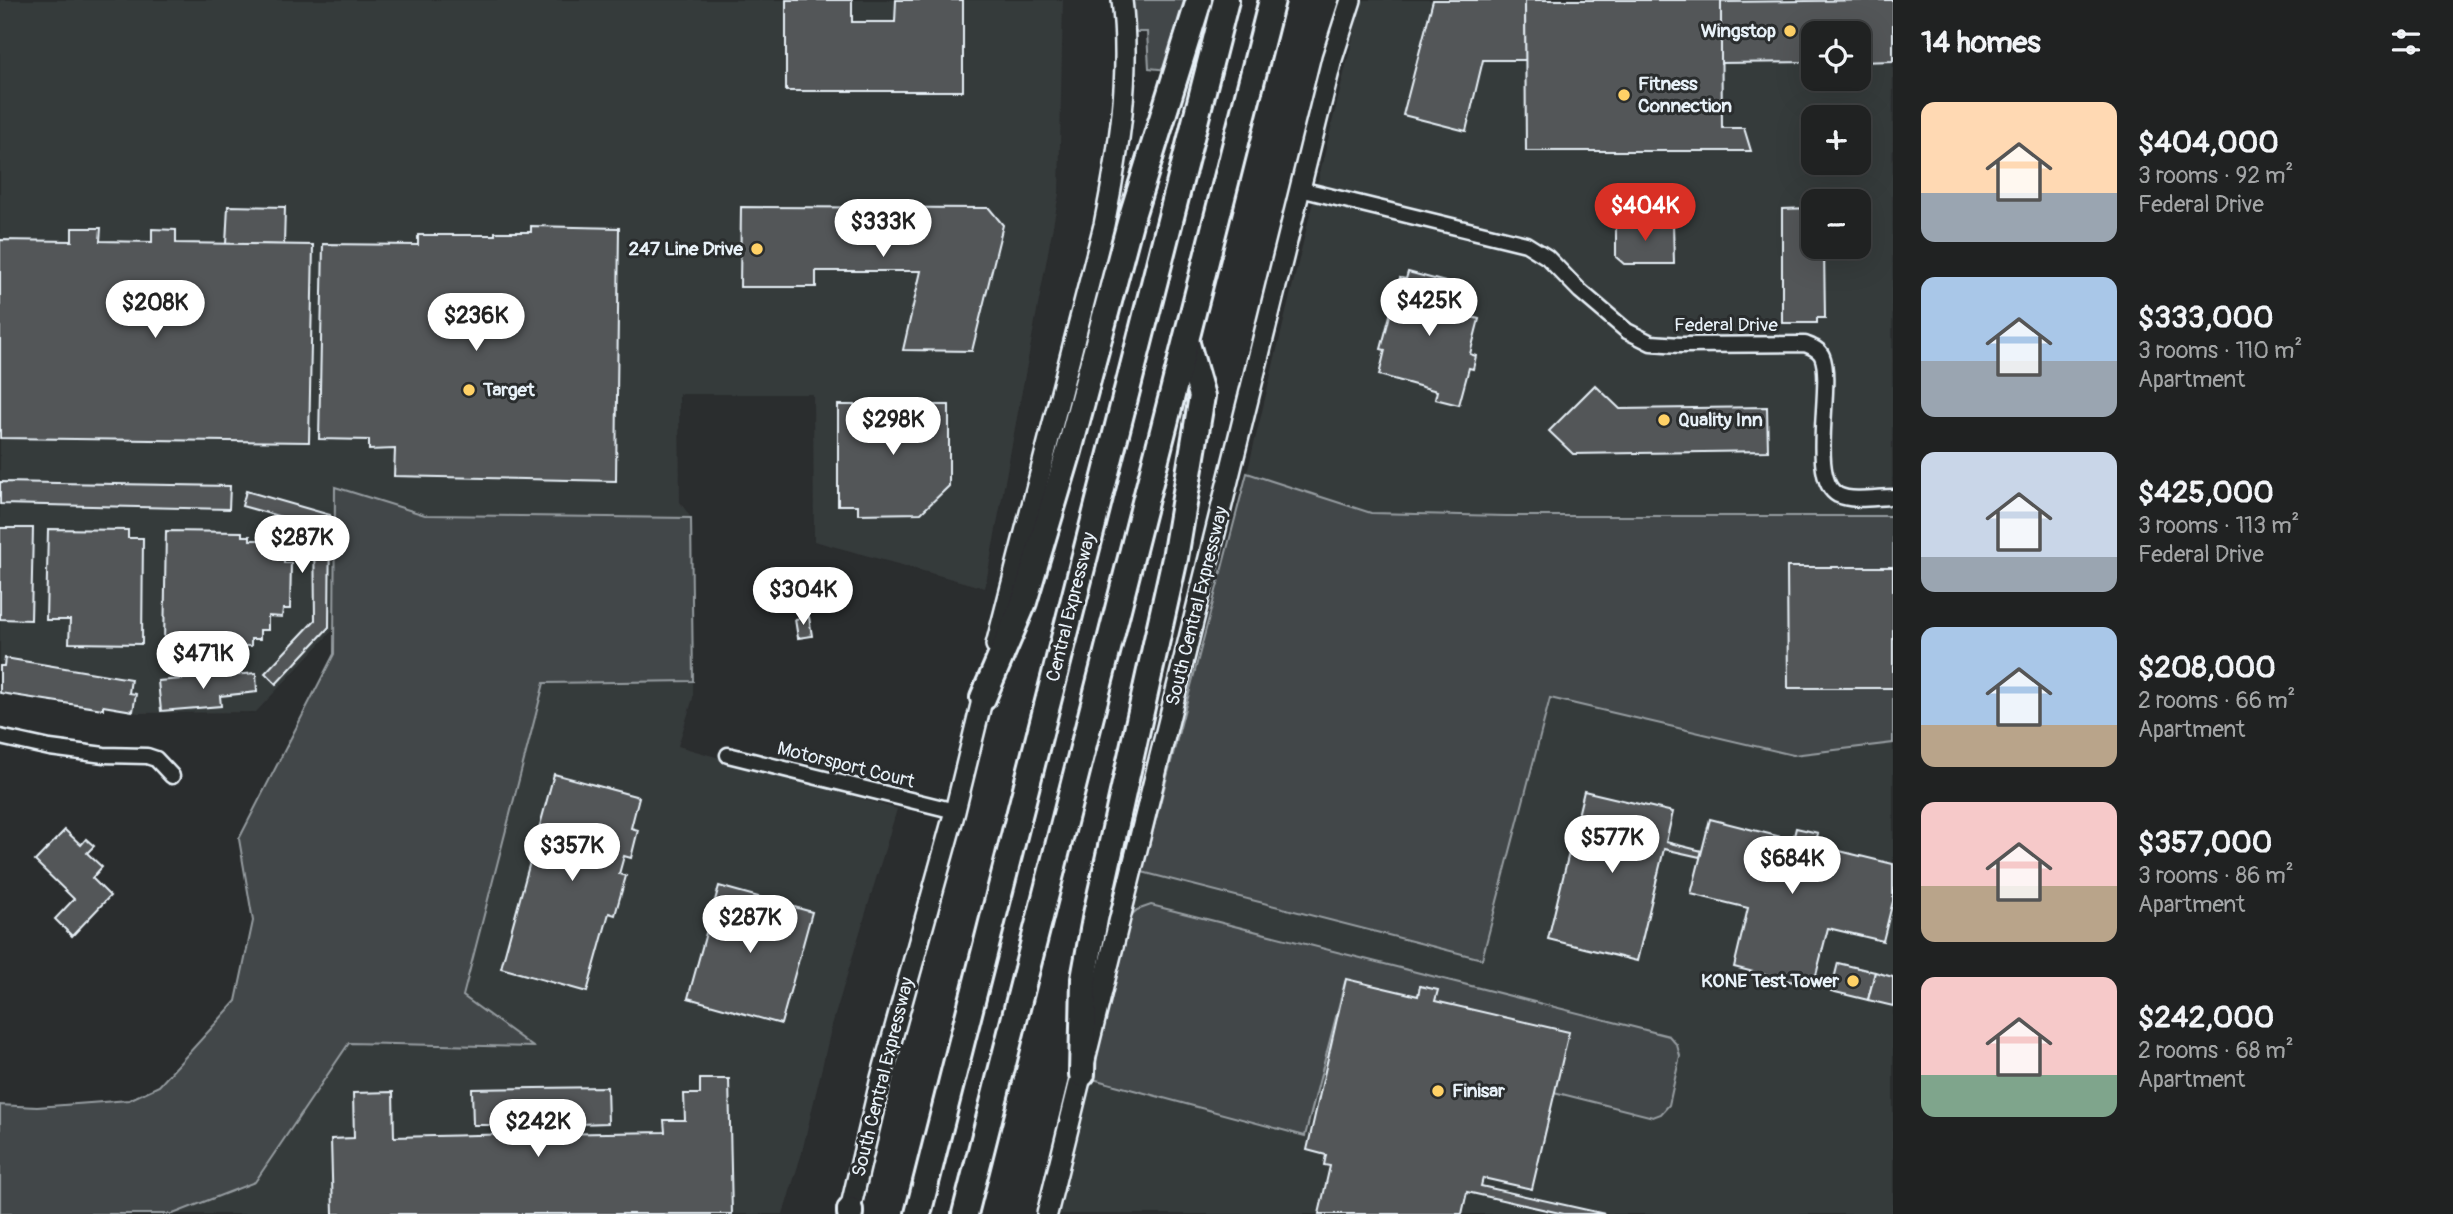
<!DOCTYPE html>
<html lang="en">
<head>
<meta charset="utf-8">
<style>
  :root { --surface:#202222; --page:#282a2a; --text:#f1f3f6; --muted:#a2a4a5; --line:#3d3f40; --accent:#d93025 }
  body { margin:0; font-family:Pangolin,sans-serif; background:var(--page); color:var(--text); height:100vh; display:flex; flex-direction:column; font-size:26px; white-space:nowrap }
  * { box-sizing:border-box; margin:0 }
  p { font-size:23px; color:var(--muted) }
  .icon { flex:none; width:38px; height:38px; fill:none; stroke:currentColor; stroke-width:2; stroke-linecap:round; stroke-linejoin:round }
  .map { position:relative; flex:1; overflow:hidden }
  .panel { display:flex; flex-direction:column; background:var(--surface); width:560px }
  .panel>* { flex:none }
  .buttons { position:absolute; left:1801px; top:21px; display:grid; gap:14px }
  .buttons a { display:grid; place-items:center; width:70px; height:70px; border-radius:14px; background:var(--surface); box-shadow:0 7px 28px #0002,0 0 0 2px var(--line); font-size:35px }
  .price { position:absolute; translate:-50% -60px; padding:0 16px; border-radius:24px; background:#fff; color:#222; font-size:23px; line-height:46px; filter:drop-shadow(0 2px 4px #0008) }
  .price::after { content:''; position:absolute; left:50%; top:42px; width:21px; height:16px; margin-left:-10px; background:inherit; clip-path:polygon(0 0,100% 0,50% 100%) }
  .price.current { background:var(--accent); color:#fff }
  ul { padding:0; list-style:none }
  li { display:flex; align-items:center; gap:21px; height:175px; padding:0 28px }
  li span { display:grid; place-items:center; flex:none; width:196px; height:140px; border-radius:14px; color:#555 }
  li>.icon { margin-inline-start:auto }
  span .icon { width:84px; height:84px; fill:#fffc; stroke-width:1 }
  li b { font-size:30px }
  h2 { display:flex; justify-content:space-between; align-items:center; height:84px; padding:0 28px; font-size:30px }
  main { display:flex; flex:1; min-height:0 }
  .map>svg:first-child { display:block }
  .built { fill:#363a3b; fill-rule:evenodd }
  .green { fill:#424648; stroke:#959ca0; stroke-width:2 }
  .building { fill:#535759; stroke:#e8f1f8; stroke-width:2 }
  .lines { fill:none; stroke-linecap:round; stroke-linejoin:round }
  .minor-casing { stroke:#e8f1f8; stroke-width:19 }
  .secondary-casing { stroke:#e8f1f8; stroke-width:24 }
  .motorway-casing { stroke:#e8f1f8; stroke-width:30 }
  .minor { stroke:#2a2d2e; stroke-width:14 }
  .secondary { stroke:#2a2d2e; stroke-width:19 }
  .motorway { stroke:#2a2d2e; stroke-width:24 }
  .poi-dot { fill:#ffd166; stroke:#2a2d2e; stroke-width:2.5 }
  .labels { text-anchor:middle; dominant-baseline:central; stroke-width:6; stroke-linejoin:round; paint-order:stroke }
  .poi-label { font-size:19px; font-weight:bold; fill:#e8f1f8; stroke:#2a2d2e; text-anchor:start }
  .street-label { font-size:19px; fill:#e8f1f8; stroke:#2a2d2e }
</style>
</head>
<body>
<main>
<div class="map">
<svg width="1893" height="1214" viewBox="0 0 1893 1214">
  <rect width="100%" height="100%" fill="#2a2d2e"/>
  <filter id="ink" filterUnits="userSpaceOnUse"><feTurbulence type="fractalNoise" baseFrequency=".0143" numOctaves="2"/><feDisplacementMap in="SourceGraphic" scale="14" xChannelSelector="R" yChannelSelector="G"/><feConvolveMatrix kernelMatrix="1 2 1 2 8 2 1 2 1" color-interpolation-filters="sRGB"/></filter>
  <g filter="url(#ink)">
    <!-- built -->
    <g class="built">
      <path d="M 0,0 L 1063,0 L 1059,194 L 985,588 L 814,541 L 813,394 L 679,394 L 680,502 L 691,518 L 425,515 L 335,487 L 333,630 L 256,712 L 139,713 L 0,694 Z"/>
      <path d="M 1362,0 L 1893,0 L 1892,516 L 1506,516 L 1371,513 L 1247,473 ZM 1813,33 L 1858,33 L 1858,79 L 1813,79 ZM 1813,117 L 1858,117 L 1858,163 L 1813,163 ZM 1813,201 L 1858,201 L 1858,247 L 1813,247 Z"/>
      <path d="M 693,681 L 693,698 L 678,746 L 897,809 L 832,1025 L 801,1156 L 783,1214 L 173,1214 L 255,1182 L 349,1043 L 532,1046 L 462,996 L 544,683 Z"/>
      <path d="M 1550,698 L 1793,755 L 1893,743 L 1893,1214 L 1057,1214 L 1089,1078 L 1142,872 L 1482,959 Z"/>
    </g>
    <!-- green -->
    <g class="green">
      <path d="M 1131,0 L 1187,0 L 1169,70 L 1149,68 L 1147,32 L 1135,32 Z"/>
      <path d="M 1247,473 L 1371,513 L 1506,516 L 1893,516 L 1893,743 L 1793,755 L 1550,698 L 1482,959 L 1142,872 Z"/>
      <path d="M 335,487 L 425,515 L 691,518 L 693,681 L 544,683 L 463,996 L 533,1047 L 349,1043 L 255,1182 L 173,1214 L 0,1214 L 0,1105 L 37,1107 L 129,1100 L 159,1086 L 236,1001 L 253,921 L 239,839 L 334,654 Z"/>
      <path d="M 1151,905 L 1669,1036 L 1677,1045 L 1680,1056 L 1669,1105 L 1661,1114 L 1653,1117 L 1550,1091 L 1345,982 L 1305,1136 L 1089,1078 L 1130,916 L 1137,910 Z"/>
    </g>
    <!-- building -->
    <g class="building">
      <path d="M 786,0 L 852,0 L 852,22 L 895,22 L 896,0 L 963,0 L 963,91 L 786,91 Z"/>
      <path d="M 1433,0 L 1525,0 L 1526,60 L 1483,60 L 1466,131 L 1403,115 Z"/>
      <path d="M 1525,0 L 1721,0 L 1722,128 L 1744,128 L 1751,151 L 1526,151 Z"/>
      <path d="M 1880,0 L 1893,0 L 1893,61 L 1858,62 L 1858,33 L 1813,33 L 1813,62 L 1721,63 L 1721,2 Z"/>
      <path d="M 228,206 L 285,207 L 284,245 L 226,244 Z"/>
      <path d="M 741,207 L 989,208 L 1003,225 L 972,351 L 903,350 L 921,271 L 816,271 L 816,287 L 740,287 Z"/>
      <path d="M 1813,208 L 1813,247 L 1824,247 L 1825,318 L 1817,318 L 1817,323 L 1782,323 L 1782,209 Z"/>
      <path d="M 1616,222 L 1673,222 L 1674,264 L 1624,264 L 1616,257 Z"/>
      <path d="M 531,226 L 619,228 L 616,481 L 394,476 L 395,449 L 369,450 L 369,440 L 319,439 L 323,244 L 418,245 L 418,235 L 495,235 L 495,232 L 531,232 Z"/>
      <path d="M 72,228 L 101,228 L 100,241 L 152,242 L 152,229 L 176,230 L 176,243 L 313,245 L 309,442 L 0,438 L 0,240 L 72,241 Z"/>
      <path d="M 1408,272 L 1464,287 L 1456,313 L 1479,319 L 1470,354 L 1476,356 L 1473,369 L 1469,368 L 1459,405 L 1435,399 L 1437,391 L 1379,375 L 1385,350 L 1381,349 L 1400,278 L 1406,279 Z"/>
      <path d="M 1595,385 L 1620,409 L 1767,407 L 1768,451 L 1573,454 L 1549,431 Z"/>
      <path d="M 838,405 L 949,405 L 949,486 L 921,513 L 858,514 L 858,505 L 838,505 Z"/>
      <path d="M 0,482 L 230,486 L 229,509 L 0,504 Z"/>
      <path d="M 246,491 L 330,515 L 329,627 L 276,684 L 265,673 L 315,620 L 314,526 L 242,506 Z"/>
      <path d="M 0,528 L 33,528 L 31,620 L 0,619 Z"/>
      <path d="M 48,529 L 128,530 L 128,538 L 143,538 L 142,644 L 69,643 L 70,620 L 46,620 Z"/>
      <path d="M 166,531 L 242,532 L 242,536 L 250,536 L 250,540 L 272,540 L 272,547 L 276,547 L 276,559 L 284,559 L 284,563 L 291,563 L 290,609 L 283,609 L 282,617 L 268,616 L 268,630 L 260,630 L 260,639 L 251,639 L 251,646 L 164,645 Z"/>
      <path d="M 1787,567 L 1893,567 L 1893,688 L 1788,688 Z"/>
      <path d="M 809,617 L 812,636 L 798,638 L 795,619 Z"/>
      <path d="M 5,658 L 131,679 L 129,693 L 136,694 L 133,711 L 103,706 L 103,709 L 0,693 L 0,666 L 4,666 Z"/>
      <path d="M 256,673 L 257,692 L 220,696 L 221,706 L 161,711 L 158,681 Z"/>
      <path d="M 554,774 L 639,797 L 631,828 L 638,830 L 631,858 L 624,856 L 619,874 L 626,876 L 615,915 L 609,913 L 587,992 L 501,968 Z"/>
      <path d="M 1584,791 L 1673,812 L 1666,842 L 1702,851 L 1700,857 L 1664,849 L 1637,961 L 1548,939 Z"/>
      <path d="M 1710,819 L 1793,840 L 1796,828 L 1818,833 L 1815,845 L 1893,864 L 1893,901 L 1883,941 L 1828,928 L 1813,987 L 1734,967 L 1748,908 L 1691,894 Z"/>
      <path d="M 65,830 L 81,845 L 86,839 L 94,846 L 87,853 L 102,867 L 92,878 L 110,896 L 72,936 L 55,919 L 74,899 L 35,861 Z"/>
      <path d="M 719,886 L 812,912 L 781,1024 L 688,998 Z"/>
      <path d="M 1838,963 L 1875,972 L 1868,1000 L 1831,991 Z"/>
      <path d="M 1875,972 L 1893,977 L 1893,1006 L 1868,1000 Z"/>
      <path d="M 1346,979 L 1418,996 L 1420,986 L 1438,990 L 1435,1001 L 1569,1032 L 1532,1189 L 1483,1178 L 1481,1186 L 1605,1214 L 1564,1214 L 1467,1192 L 1462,1214 L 1319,1214 L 1330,1166 L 1324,1165 L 1326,1155 L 1307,1150 Z"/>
      <path d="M 700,1079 L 729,1079 L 732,1214 L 333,1214 L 331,1139 L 354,1138 L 353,1093 L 393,1092 L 394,1137 L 518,1134 L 518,1125 L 473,1125 L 472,1089 L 607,1087 L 608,1123 L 548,1125 L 548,1134 L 665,1132 L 664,1120 L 685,1120 L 684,1094 L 700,1094 Z"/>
    </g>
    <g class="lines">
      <!-- minor casing -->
      <g class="minor-casing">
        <g id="minor">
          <path d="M 1300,189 L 1526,244 L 1547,257 L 1580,291 L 1627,331 L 1651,343 L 1680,345 L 1805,344 C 1812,347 1819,349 1822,356 C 1834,383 1807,479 1838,495 C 1853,502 1877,497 1893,497"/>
          <path d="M 0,737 L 50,748 L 104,755 L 147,756 L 156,759 L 172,776"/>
          <path d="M 728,755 L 955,811"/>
        </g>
      </g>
      <!-- secondary casing -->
      <g class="secondary-casing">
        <g id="secondary">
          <path d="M 996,645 L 1104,225 C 1119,151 1131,76 1122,0"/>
          <path d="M 849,1214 L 881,1078 L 955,811 L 986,684"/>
          <path d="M 1047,1214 L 1332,59 L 1351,0"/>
        </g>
      </g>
      <!-- motorway casing -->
      <g class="motorway-casing">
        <g id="motorway">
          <path d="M 983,698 L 1024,602 L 1069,451 L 1131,219 L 1199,0"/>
          <path d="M 1082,1074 L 1084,979 L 1095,919 L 1175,558 L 1202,396 L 1186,340"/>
          <path d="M 850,1214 L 850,1210"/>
          <path d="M 918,1214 L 1226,0"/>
          <path d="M 965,1214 L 1272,0"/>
        </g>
      </g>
      <!-- minor -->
      <use href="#minor" class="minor"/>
      <!-- secondary -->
      <use href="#secondary" class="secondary"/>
      <!-- motorway -->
      <use href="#motorway" class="motorway"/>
    </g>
  </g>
  <!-- markers -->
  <g class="poi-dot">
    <circle cx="1790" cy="31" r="7"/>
    <circle cx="1624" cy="95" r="7"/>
    <circle cx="757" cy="249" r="7"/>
    <circle cx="469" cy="390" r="7"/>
    <circle cx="1664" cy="420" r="7"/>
    <circle cx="1853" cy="981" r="7"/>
    <circle cx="1438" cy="1091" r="7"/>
  </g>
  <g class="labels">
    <!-- poi labels -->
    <g class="poi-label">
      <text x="1776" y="31" text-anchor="end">Wingstop</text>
      <text x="1638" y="84">Fitness<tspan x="1638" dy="22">Connection</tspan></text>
      <text x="743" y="249" text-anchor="end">247 Line Drive</text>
      <text x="483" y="390">Target</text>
      <text x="1678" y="420">Quality Inn</text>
      <text x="1839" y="981" text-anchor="end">KONE Test Tower</text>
      <text x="1452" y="1091">Finisar</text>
    </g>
    <!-- street labels -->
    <g class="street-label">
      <text x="1726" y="325">Federal Drive</text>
      <text transform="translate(1197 606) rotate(-76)">South Central Expressway</text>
      <text transform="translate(1071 607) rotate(-76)">Central Expressway</text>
      <text transform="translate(846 765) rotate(14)">Motorsport Court</text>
      <text transform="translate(883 1077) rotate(-76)">South Central Expressway</text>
    </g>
  </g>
</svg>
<div class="buttons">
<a><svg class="icon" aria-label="locate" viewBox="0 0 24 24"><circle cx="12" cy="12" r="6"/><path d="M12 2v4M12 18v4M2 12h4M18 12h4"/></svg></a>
<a>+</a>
<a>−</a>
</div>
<b class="price current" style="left:1645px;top:243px">$404K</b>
<b class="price" style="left:883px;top:259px">$333K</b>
<b class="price" style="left:1429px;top:338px">$425K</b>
<b class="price" style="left:155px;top:340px">$208K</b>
<b class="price" style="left:476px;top:353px">$236K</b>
<b class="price" style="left:893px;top:457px">$298K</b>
<b class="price" style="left:302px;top:575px">$287K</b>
<b class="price" style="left:803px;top:627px">$304K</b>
<b class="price" style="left:203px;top:691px">$471K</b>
<b class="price" style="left:1612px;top:875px">$577K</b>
<b class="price" style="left:572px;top:883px">$357K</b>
<b class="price" style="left:1792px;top:896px">$684K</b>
<b class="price" style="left:750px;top:955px">$287K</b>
<b class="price" style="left:538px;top:1159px">$242K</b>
</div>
<section class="panel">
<h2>14 homes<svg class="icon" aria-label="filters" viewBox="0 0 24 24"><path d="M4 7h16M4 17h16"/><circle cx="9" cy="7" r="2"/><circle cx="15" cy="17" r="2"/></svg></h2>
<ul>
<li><span style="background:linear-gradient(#ffd9b3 65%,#9aa5b1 0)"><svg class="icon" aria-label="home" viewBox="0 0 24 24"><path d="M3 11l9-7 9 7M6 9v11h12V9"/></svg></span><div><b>$404,000</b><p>3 rooms · 92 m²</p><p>Federal Drive</p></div></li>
<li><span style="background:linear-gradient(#a9c7e8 60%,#9aa5b1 0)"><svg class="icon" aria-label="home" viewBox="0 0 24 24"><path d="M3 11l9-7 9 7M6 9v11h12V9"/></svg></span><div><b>$333,000</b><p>3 rooms · 110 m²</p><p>Apartment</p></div></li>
<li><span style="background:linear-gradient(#c9d6e8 75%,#9aa5b1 0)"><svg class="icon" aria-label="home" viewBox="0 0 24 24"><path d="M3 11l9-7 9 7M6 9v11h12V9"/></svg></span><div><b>$425,000</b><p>3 rooms · 113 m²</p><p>Federal Drive</p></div></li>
<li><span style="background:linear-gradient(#a9c7e8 70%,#b9a48a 0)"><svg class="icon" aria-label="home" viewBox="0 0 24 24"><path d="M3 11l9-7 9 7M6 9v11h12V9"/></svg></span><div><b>$208,000</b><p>2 rooms · 66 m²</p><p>Apartment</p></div></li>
<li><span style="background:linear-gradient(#f6c9c9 60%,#b9a48a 0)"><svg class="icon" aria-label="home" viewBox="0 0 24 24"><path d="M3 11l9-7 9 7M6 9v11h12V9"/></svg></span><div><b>$357,000</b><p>3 rooms · 86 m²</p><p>Apartment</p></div></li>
<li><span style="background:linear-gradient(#f6c9c9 70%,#7fa58c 0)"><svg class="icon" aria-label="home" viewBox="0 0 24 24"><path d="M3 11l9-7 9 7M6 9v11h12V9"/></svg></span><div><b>$242,000</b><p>2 rooms · 68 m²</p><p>Apartment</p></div></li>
</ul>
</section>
</main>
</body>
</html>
